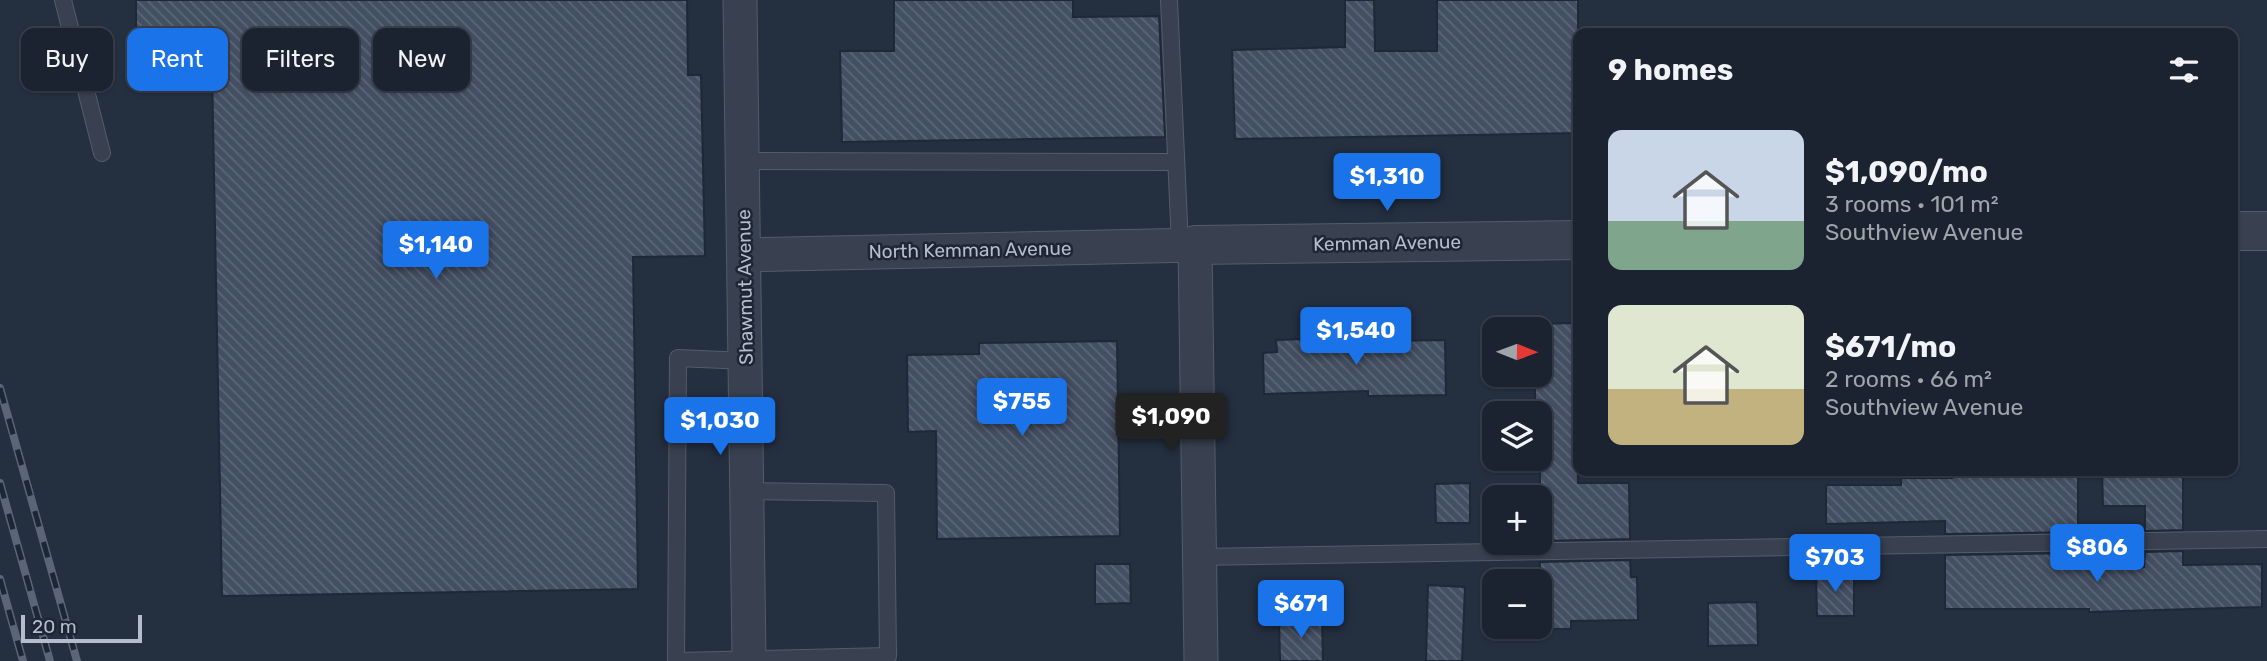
<!DOCTYPE html>
<html lang="en">
<head>
<meta charset="utf-8">
<style>
  :root { --surface:#1b2330; --page:#242b38; --text:#f1f3f6; --muted:#a0a4ab; --line:#39404c; --accent:#1a73e8 }
  body { margin:0; font-family:Rubik,sans-serif; background:var(--page); color:var(--text); height:100vh; display:flex; flex-direction:column; font-size:26px; white-space:nowrap }
  * { box-sizing:border-box; margin:0 }
  p { font-size:23px; color:var(--muted) }
  .icon { flex:none; width:38px; height:38px; fill:none; stroke:currentColor; stroke-width:2; stroke-linecap:round; stroke-linejoin:round }
  .map { position:relative; flex:1; overflow:hidden }
  .side { position:absolute; left:1573px; top:28px; width:665px; height:448px; display:flex; flex-direction:column; background:var(--surface); border-radius:14px; box-shadow:0 2px 5px #0004,0 0 0 2px var(--line) }
  .side>* { flex:none }
  .top-card { position:absolute; left:21px; top:28px; width:665px; height:63px; display:flex; gap:14px }
  .needle { width:46px; rotate:91deg }
  .controls { position:absolute; left:1482px; top:317px; display:grid; gap:14px }
  .controls a { display:grid; place-items:center; width:70px; height:70px; border-radius:14px; background:var(--surface); box-shadow:0 2px 5px #0004,0 0 0 2px var(--line); font-size:35px }
  .scale { position:absolute; left:21px; bottom:18px; width:121px; box-sizing:border-box; padding-left:7px; border:4px solid #b5bcca; border-top:0; font-size:19px; line-height:24px; white-space:nowrap; color:#b5bcca; -webkit-text-stroke:5px #1d2635; paint-order:stroke }
  .price { position:absolute; translate:-50% -60px; padding:0 16px; border-radius:7px; background:var(--accent); color:#fff; font-size:23px; line-height:46px; filter:drop-shadow(0 2px 4px #0008) }
  .price::after { content:''; position:absolute; left:50%; top:42px; width:21px; height:16px; margin-left:-10px; background:inherit; clip-path:polygon(0 0,100% 0,50% 100%) }
  .price.active { background:#222; color:#fff }
  ul { padding:0; list-style:none }
  li { display:flex; align-items:center; gap:21px; height:175px; padding:0 35px }
  li span { display:grid; place-items:center; flex:none; width:196px; height:140px; border-radius:14px; color:#555 }
  li>.icon { margin-inline-start:auto }
  span .icon { width:84px; height:84px; fill:#fffc; stroke-width:1 }
  li b { font-size:30px }
  h2 { display:flex; justify-content:space-between; align-items:center; height:84px; padding:0 35px; font-size:30px }
  .tag { padding:0 24px; border-radius:14px; background:var(--surface); box-shadow:0 2px 5px #0004,0 0 0 2px var(--line); font-size:24px; line-height:63px }
  .tag.active { background:var(--accent); color:#fff }
  .map>svg:first-child { display:block }
  .building { fill:url(#building-back-hatch); stroke:#1f2837; stroke-width:2 }
  .lines { fill:none; stroke-linecap:round; stroke-linejoin:round }
  .service-casing { stroke:#545c6a; stroke-width:18 }
  .minor-casing { stroke:#545c6a; stroke-width:35 }
  .tertiary-casing { stroke:#545c6a; stroke-width:40 }
  .service { stroke:#394150; stroke-width:16 }
  .minor { stroke:#394150; stroke-width:33 }
  .tertiary { stroke:#394150; stroke-width:38 }
  .rail-casing { stroke:#5b6577; stroke-width:8 }
  .rail { stroke:#1d2635; stroke-width:5; stroke-dasharray:16; stroke-linecap:butt }
  .labels { text-anchor:middle; dominant-baseline:central; stroke-width:5; stroke-linejoin:round; paint-order:stroke }
  .street-label { font-size:19px; fill:#b5bcca; stroke:#1d2635 }
</style>
</head>
<body>
<div class="map">
<svg width="2267" height="661" viewBox="0 0 2267 661">
  <defs>
    <pattern id="building-back-hatch" width="6" height="6" patternUnits="userSpaceOnUse" patternTransform="scale(1.75)"><rect width="6" height="6" fill="#434f62"/><path d="M-1 5l2 2M0 0l6 6M5-1l2 2" fill="none" stroke="#5c6677"/></pattern>
  </defs>
  <rect width="100%" height="100%" fill="#242f40"/>
  <!-- building -->
  <g class="building">
    <path d="M 136,0 L 687,0 L 688,75 L 701,75 L 705,256 L 633,257 L 638,589 L 222,596 L 212,69 L 176,70 L 175,45 L 136,46 Z"/>
    <path d="M 894,0 L 1073,0 L 1073,17 L 1159,16 L 1165,137 L 842,142 L 840,51 L 894,51 Z"/>
    <path d="M 1345,0 L 1374,0 L 1375,51 L 1437,51 L 1437,0 L 1578,0 L 1578,133 L 1235,139 L 1232,50 L 1345,47 Z"/>
    <path d="M 1576,323 L 1578,483 L 1629,483 L 1630,539 L 1540,541 L 1540,413 L 1535,413 L 1535,374 L 1540,374 L 1540,329 L 1534,329 L 1534,324 Z"/>
    <path d="M 1337,338 L 1337,342 L 1445,340 L 1446,395 L 1368,396 L 1368,391 L 1264,394 L 1263,353 L 1277,352 L 1276,340 Z"/>
    <path d="M 1117,341 L 1120,536 L 937,539 L 936,431 L 908,432 L 907,355 L 979,354 L 979,343 Z"/>
    <path d="M 1952,471 L 1990,471 L 1990,477 L 2078,476 L 2078,532 L 1945,534 L 1945,521 L 1826,524 L 1826,485 L 1901,485 L 1901,478 L 1952,478 Z"/>
    <path d="M 2102,471 L 2183,471 L 2183,530 L 2145,531 L 2145,506 L 2103,506 Z"/>
    <path d="M 1470,483 L 1470,523 L 1436,523 L 1435,484 Z"/>
    <path d="M 2183,551 L 2183,565 L 2262,564 L 2262,607 L 2089,612 L 2089,609 L 1945,609 L 1945,555 L 2078,553 L 2078,568 L 2139,569 L 2144,567 L 2145,552 Z"/>
    <path d="M 1630,560 L 1631,577 L 1637,577 L 1638,620 L 1571,621 L 1571,629 L 1534,629 L 1534,626 L 1540,626 L 1540,581 L 1534,581 L 1534,577 L 1540,577 L 1540,562 Z"/>
    <path d="M 1095,564 L 1130,564 L 1131,603 L 1095,604 Z"/>
    <path d="M 1816,573 L 1854,573 L 1854,616 L 1817,616 Z"/>
    <path d="M 1428,585 L 1465,587 L 1462,661 L 1426,661 Z"/>
    <path d="M 1757,602 L 1758,645 L 1708,646 L 1708,603 Z"/>
    <path d="M 1279,618 L 1322,618 L 1323,661 L 1280,661 Z"/>
  </g>
  <g class="lines">
    <!-- service casing -->
    <g class="service-casing">
      <g id="service">
        <path d="M 63,0 L 102,153"/>
        <path d="M 1169,0 L 1180,245"/>
        <path d="M 743,161 L 1176,162"/>
        <path d="M 1199,557 L 2267,539"/>
        <path d="M 676,661 L 888,656 L 886,493 L 747,491"/>
        <path d="M 676,661 L 678,358 L 746,361"/>
      </g>
    </g>
    <!-- minor casing -->
    <g class="minor-casing">
      <g id="minor">
        <path d="M 740,0 L 749,657"/>
        <path d="M 744,255 L 1195,245 L 1201,661"/>
      </g>
    </g>
    <!-- tertiary casing -->
    <g class="tertiary-casing">
      <g id="tertiary">
        <path d="M 2233,231 L 2267,231"/>
        <path d="M 1195,245 L 1578,240"/>
      </g>
    </g>
    <!-- service -->
    <use href="#service" class="service"/>
    <!-- minor -->
    <use href="#minor" class="minor"/>
    <!-- tertiary -->
    <use href="#tertiary" class="tertiary"/>
    <!-- rail casing -->
    <g class="rail-casing">
      <g id="rail">
        <path d="M 0,388 L 77,661"/>
        <path d="M 0,483 L 50,661"/>
        <path d="M 0,579 L 23,661"/>
      </g>
    </g>
    <!-- rail -->
    <use href="#rail" class="rail"/>
  </g>
  <g class="labels">
    <!-- street labels -->
    <g class="street-label">
      <text transform="translate(1387 243) rotate(-1)">Kemman Avenue</text>
      <text transform="translate(970 250) rotate(-1)">North Kemman Avenue</text>
      <text transform="translate(745 287) rotate(-91)">Shawmut Avenue</text>
    </g>
  </g>
</svg>
<div class="controls">
<a><svg class="needle" viewBox="-14 -14 28 28"><path d="M0-13l5 13h-10z" fill="#e53935"/><path d="M0 13l5-13h-10z" fill="#a0a4ab"/></svg></a>
<a><svg class="icon" aria-label="layers" viewBox="0 0 24 24"><path d="M12 4l9 5-9 5-9-5zM3 14l9 5 9-5"/></svg></a>
<a>+</a>
<a>−</a>
</div>
<div class="scale">20 m</div>
<b class="price" style="left:1387px;top:213px">$1,310</b>
<b class="price" style="left:436px;top:281px">$1,140</b>
<b class="price" style="left:1356px;top:367px">$1,540</b>
<b class="price" style="left:1022px;top:438px">$755</b>
<b class="price active" style="left:1171px;top:453px">$1,090</b>
<b class="price" style="left:720px;top:457px">$1,030</b>
<b class="price" style="left:2097px;top:584px">$806</b>
<b class="price" style="left:1835px;top:594px">$703</b>
<b class="price" style="left:1301px;top:640px">$671</b>
<div class="top-card">
<a class="tag">Buy</a>
<a class="tag active">Rent</a>
<a class="tag">Filters</a>
<a class="tag">New</a>
</div>
<section class="side">
<h2>9 homes<svg class="icon" aria-label="filters" viewBox="0 0 24 24"><path d="M4 7h16M4 17h16"/><circle cx="9" cy="7" r="2"/><circle cx="15" cy="17" r="2"/></svg></h2>
<ul>
<li><span style="background:linear-gradient(#c9d6e8 65%,#7fa58c 0)"><svg class="icon" aria-label="home" viewBox="0 0 24 24"><path d="M3 11l9-7 9 7M6 9v11h12V9"/></svg></span><div><b>$1,090/mo</b><p>3 rooms · 101 m²</p><p>Southview Avenue</p></div></li>
<li><span style="background:linear-gradient(#dfe7d0 60%,#c2b280 0)"><svg class="icon" aria-label="home" viewBox="0 0 24 24"><path d="M3 11l9-7 9 7M6 9v11h12V9"/></svg></span><div><b>$671/mo</b><p>2 rooms · 66 m²</p><p>Southview Avenue</p></div></li>
</ul>
</section>
</div>
</body>
</html>
